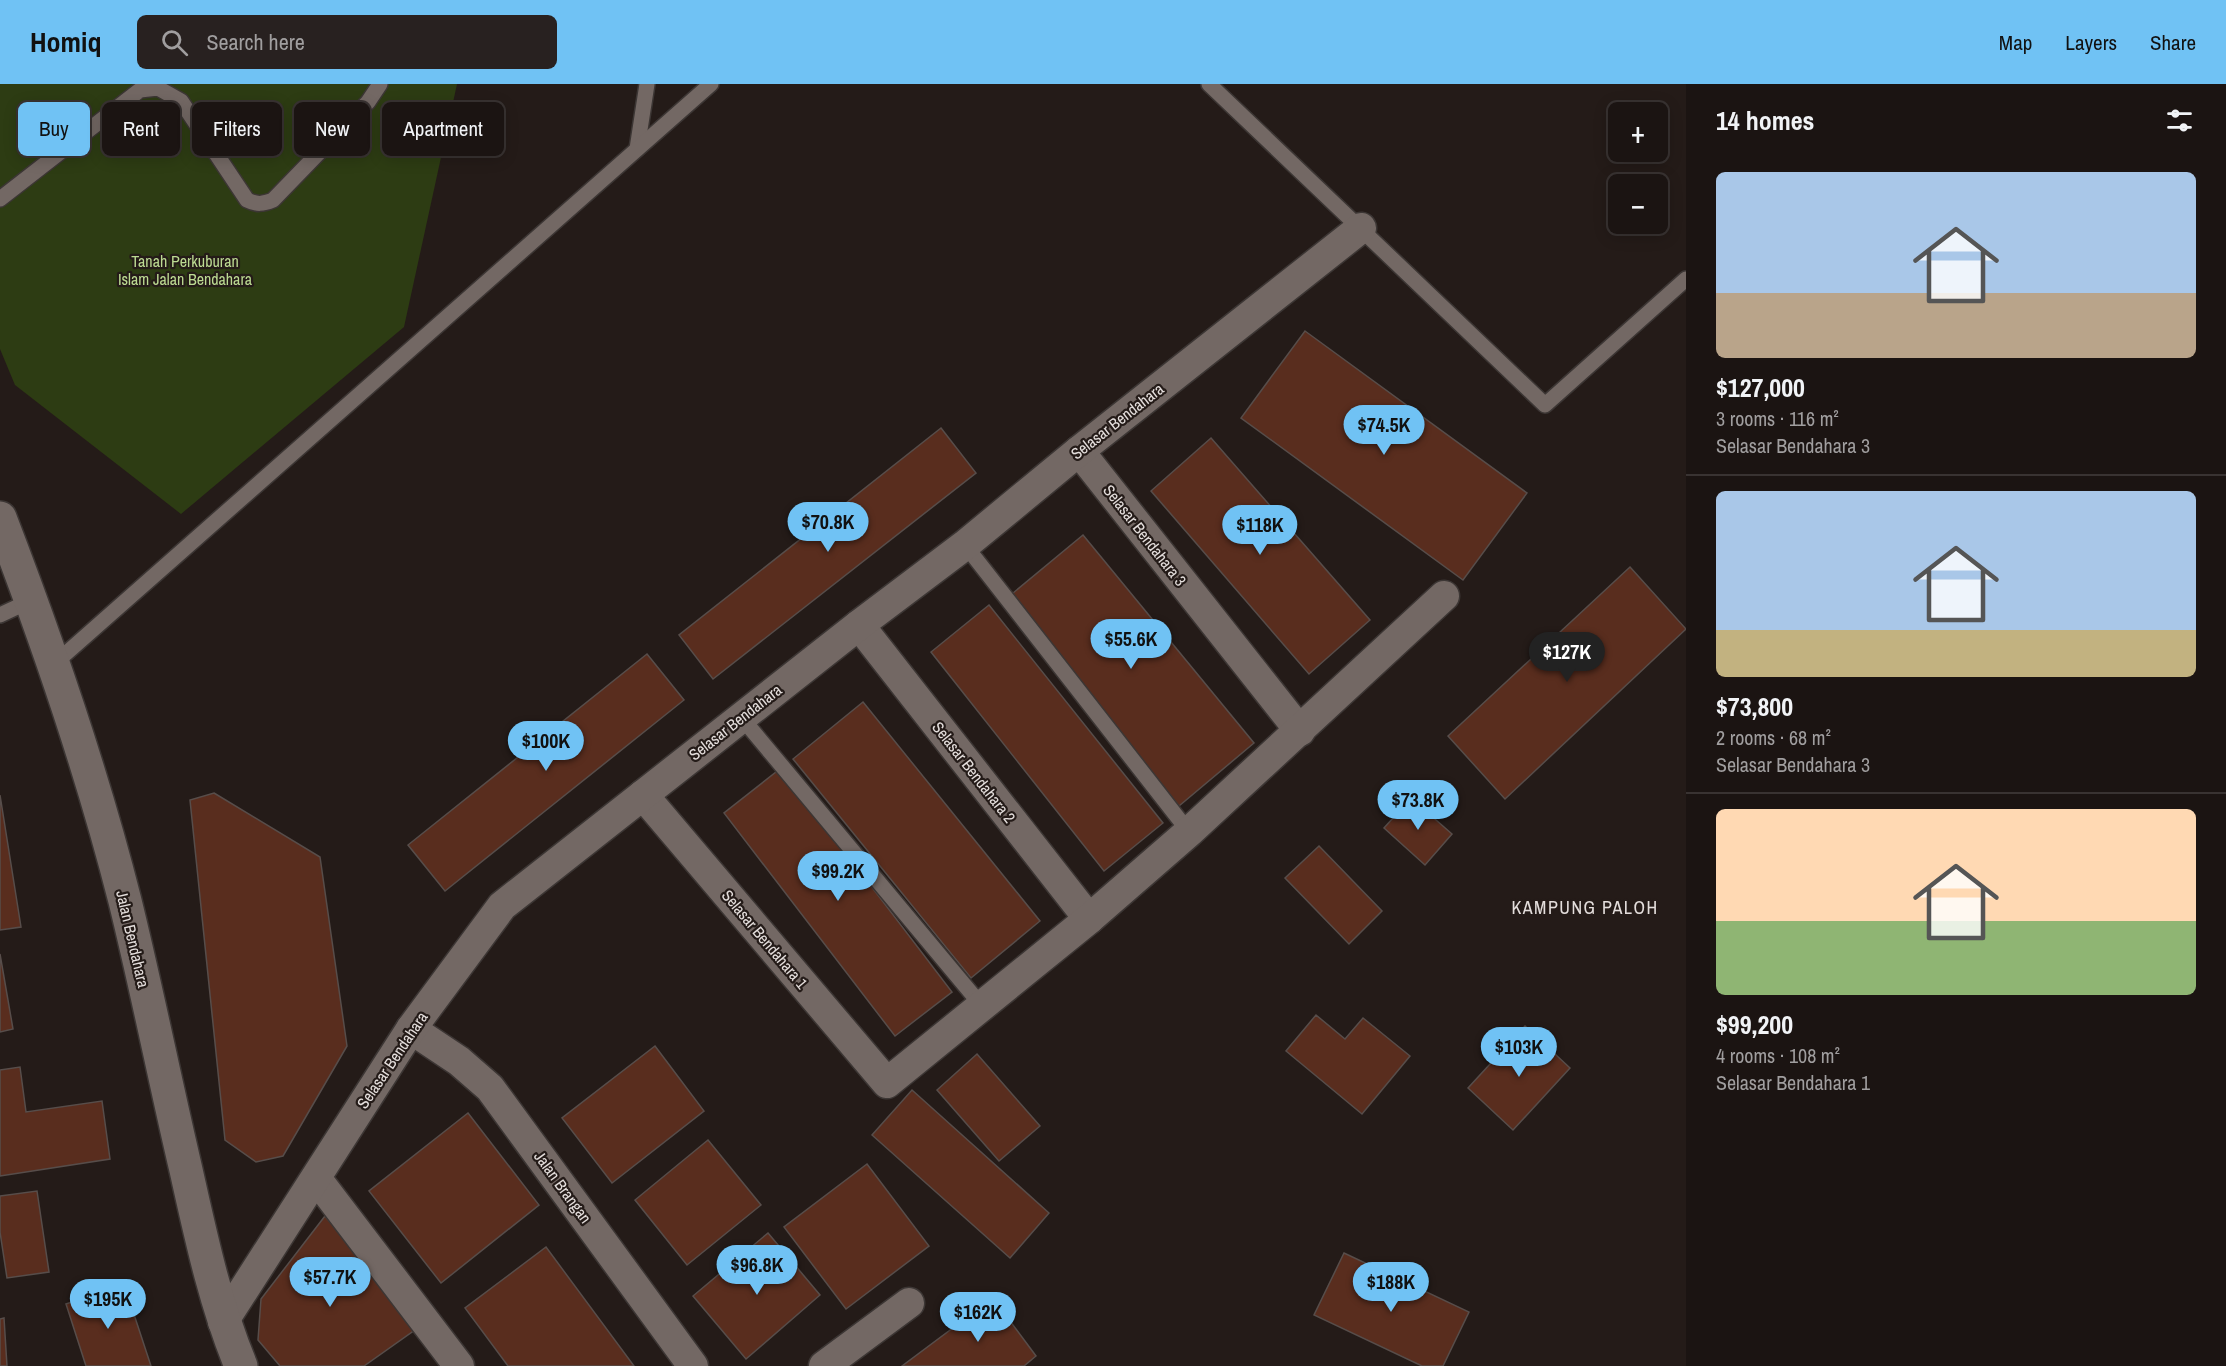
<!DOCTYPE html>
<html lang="en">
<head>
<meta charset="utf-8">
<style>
  :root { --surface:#1b1412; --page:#282120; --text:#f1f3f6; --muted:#a09e9f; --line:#393332; --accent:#70c2f4 }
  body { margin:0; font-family:"Archivo Narrow",sans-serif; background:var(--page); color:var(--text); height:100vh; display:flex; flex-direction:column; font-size:22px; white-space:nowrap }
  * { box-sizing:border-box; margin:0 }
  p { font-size:20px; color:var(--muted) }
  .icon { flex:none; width:33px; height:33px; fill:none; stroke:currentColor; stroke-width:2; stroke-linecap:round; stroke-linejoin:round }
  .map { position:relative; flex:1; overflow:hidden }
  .drawer { display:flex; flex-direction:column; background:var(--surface); width:540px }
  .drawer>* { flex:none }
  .banner { position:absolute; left:18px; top:18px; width:570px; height:54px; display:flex; gap:12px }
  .fabs { position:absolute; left:1608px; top:18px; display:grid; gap:12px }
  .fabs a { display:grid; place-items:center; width:60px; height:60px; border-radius:9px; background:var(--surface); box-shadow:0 3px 15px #0003,0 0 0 2px var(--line); font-size:30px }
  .price { position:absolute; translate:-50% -51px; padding:0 14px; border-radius:21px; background:var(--accent); color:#111; font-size:20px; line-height:39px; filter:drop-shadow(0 2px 3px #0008) }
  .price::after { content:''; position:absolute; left:50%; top:36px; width:18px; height:14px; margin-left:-9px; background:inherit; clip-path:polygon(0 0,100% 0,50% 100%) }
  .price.active { background:#222; color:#fff }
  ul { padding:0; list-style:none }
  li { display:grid; align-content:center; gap:12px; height:318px; padding:0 30px }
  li+li { border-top:2px solid var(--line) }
  li span { display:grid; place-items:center; height:186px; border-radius:9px; color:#555 }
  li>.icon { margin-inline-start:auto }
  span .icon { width:108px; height:108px; fill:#fffc; stroke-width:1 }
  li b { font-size:26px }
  h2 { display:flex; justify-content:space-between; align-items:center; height:72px; padding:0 30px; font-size:26px }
  .tag { padding:0 21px; border-radius:9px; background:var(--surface); box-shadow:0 3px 15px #0003,0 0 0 2px var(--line); font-size:21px; line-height:54px }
  .tag.active { background:var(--accent); color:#111 }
  header { display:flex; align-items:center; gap:36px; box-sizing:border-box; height:84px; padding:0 30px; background:var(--accent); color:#111 }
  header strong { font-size:28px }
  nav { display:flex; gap:33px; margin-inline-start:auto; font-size:21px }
  .search { width:420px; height:54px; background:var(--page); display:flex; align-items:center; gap:15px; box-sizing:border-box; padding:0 21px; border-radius:9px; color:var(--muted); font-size:22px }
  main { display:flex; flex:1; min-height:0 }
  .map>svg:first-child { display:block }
  .green { fill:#2d3c13 }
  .building { fill:#592d1e; stroke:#574d4a; stroke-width:1.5 }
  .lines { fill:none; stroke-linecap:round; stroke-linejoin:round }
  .lane-casing { stroke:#3c3634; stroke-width:18 }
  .street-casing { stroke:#3c3634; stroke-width:33 }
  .secondary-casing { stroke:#3c3634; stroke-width:36 }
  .lane { stroke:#736864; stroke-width:15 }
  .street { stroke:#736864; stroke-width:30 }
  .secondary { stroke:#736864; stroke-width:33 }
  .labels { text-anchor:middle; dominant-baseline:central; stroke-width:4.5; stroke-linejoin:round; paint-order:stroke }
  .park-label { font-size:16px; fill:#bcda92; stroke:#241b18 }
  .street-label { font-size:16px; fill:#e4dedc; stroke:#241b18 }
  .neighbourhood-label { font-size:18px; letter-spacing:1.5px; fill:#e4dedc; stroke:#241b18 }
</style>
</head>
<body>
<header>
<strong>Homiq</strong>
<div class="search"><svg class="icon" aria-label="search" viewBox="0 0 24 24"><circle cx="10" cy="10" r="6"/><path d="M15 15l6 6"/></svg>Search here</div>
<nav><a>Map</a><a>Layers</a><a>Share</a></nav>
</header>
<main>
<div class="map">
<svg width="1686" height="1282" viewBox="0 0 1686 1282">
  <rect width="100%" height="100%" fill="#241b18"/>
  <!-- green -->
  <path class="green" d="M 0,0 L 457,0 L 404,243 L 181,430 L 15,301 L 0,265 Z"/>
  <!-- building -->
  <g class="building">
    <path d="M 1305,247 L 1527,409 L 1463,496 L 1241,334 Z"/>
    <path d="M 941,344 L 976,389 L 713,595 L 679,551 Z"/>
    <path d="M 1211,354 L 1370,536 L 1309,590 L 1151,407 Z"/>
    <path d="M 1083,451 L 1254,659 L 1179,722 L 1007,514 Z"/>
    <path d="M 1630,483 L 1686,545 L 1505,715 L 1448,652 Z"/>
    <path d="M 989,521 L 1163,739 L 1104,787 L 931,568 Z"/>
    <path d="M 647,570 L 684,616 L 445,807 L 408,761 Z"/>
    <path d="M 863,618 L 1040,837 L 971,894 L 793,675 Z"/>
    <path d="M 781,684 L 952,908 L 895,952 L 724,729 Z"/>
    <path d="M 214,709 L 320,773 L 347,962 L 283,1072 L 256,1078 L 225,1056 L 190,716 Z"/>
    <path d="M 0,711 L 21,843 L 0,846 Z"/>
    <path d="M 1411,714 L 1452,750 L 1425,781 L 1384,744 Z"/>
    <path d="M 1319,762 L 1382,827 L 1349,860 L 1285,794 Z"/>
    <path d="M 0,870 L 13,945 L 0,948 Z"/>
    <path d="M 1316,931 L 1345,955 L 1363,934 L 1410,972 L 1362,1030 L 1286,967 Z"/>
    <path d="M 1525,942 L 1570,984 L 1513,1046 L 1468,1004 Z"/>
    <path d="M 655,962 L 704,1027 L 612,1099 L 562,1034 Z"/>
    <path d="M 977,970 L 1040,1042 L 999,1077 L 937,1006 Z"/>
    <path d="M 20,983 L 26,1028 L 102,1017 L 110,1075 L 0,1092 L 0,986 Z"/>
    <path d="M 912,1006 L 1049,1129 L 1010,1174 L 872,1051 Z"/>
    <path d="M 468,1029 L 539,1121 L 441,1199 L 369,1107 Z"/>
    <path d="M 708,1056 L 761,1121 L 687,1181 L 635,1116 Z"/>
    <path d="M 867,1080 L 929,1162 L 846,1225 L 784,1143 Z"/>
    <path d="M 37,1107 L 49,1188 L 7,1194 L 0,1148 L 0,1112 Z"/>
    <path d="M 325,1132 L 419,1243 L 364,1282 L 280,1282 L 258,1256 L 261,1215 Z"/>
    <path d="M 768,1149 L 820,1211 L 746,1275 L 693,1212 Z"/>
    <path d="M 546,1163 L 634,1282 L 508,1282 L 465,1224 Z"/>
    <path d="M 1344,1169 L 1469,1228 L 1443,1282 L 1422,1282 L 1314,1231 Z"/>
    <path d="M 124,1200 L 151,1282 L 86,1282 L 66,1220 Z"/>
    <path d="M 993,1214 L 1036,1272 L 1024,1282 L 902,1282 Z"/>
    <path d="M 4,1234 L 7,1282 L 0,1282 L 0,1235 Z"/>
  </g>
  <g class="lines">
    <!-- lane casing -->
    <g class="lane-casing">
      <g id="lane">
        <path d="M 1209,0 L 1545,321 L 1686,195"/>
        <path d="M 637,65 L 647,0"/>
        <path d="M 0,115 L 140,6 L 158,4 L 181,17 L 247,116 C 257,121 263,120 273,116 L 368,18 L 380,0"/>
        <path d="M 965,461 L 1189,748"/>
        <path d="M 0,531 L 32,516"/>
        <path d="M 54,580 L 711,0"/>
        <path d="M 741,633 L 982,922"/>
      </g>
    </g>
    <!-- street casing -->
    <g class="street-casing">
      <g id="street">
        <path d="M 1079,367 L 1300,647"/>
        <path d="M 859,541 L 1089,835"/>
        <path d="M 643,711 L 887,999 L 1089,835 L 1189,748 L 1444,512"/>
        <path d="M 411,945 L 459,977 L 490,1004 L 693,1282"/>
        <path d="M 316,1094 L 459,1282"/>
        <path d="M 223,1238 L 411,945 L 502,822 L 859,541 L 965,461 L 1079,367 L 1361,144"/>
        <path d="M 824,1282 L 909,1219"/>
      </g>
    </g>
    <!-- secondary casing -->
    <g class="secondary-casing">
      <path id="secondary" d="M 0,434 C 48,559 92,687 125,817 C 147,906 165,997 186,1086 C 201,1153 215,1219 241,1282"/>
    </g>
    <!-- lane -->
    <use href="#lane" class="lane"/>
    <!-- street -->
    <use href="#street" class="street"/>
    <!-- secondary -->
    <use href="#secondary" class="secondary"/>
  </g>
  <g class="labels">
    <!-- park labels -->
    <g class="park-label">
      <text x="185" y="177">Tanah Perkuburan<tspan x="185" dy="18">Islam Jalan Bendahara</tspan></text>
    </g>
    <!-- street labels -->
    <g class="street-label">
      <text transform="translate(1117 337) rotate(-38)">Selasar Bendahara</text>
      <text transform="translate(1145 451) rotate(52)">Selasar Bendahara 3</text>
      <text transform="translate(735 638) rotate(-38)">Selasar Bendahara</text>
      <text transform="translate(974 688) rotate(52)">Selasar Bendahara 2</text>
      <text transform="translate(133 855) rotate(77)">Jalan Bendahara</text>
      <text transform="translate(765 855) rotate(50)">Selasar Bendahara 1</text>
      <text transform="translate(392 976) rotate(-56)">Selasar Bendahara</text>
      <text transform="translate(563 1103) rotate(54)">Jalan Brangan</text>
    </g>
    <!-- neighbourhood labels -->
    <g class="neighbourhood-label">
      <text x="1585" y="823">KAMPUNG PALOH</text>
    </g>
  </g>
</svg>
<div class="fabs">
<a>+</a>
<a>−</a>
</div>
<b class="price" style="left:1384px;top:372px">$74.5K</b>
<b class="price" style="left:828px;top:469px">$70.8K</b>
<b class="price" style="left:1260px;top:472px">$118K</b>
<b class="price" style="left:1131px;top:586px">$55.6K</b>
<b class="price active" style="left:1567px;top:599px">$127K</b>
<b class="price" style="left:546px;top:688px">$100K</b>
<b class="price" style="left:1418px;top:747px">$73.8K</b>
<b class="price" style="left:838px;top:818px">$99.2K</b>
<b class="price" style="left:1519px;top:994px">$103K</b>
<b class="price" style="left:757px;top:1212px">$96.8K</b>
<b class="price" style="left:330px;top:1224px">$57.7K</b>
<b class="price" style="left:1391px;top:1229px">$188K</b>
<b class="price" style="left:108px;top:1246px">$195K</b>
<b class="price" style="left:978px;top:1259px">$162K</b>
<div class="banner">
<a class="tag active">Buy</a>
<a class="tag">Rent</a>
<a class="tag">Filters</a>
<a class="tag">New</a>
<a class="tag">Apartment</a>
</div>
</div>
<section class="drawer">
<h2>14 homes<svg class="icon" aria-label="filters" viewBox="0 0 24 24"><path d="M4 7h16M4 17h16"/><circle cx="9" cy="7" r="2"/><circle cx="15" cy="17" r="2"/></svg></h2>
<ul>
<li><span style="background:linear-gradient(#a9c7e8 65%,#b9a48a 0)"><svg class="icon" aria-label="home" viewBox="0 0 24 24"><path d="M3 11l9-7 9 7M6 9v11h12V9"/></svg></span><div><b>$127,000</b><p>3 rooms · 116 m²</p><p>Selasar Bendahara 3</p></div></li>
<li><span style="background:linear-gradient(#a9c7e8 75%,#c2b280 0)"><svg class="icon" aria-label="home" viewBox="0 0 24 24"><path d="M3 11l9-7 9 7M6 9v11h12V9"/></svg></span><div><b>$73,800</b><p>2 rooms · 68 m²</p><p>Selasar Bendahara 3</p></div></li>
<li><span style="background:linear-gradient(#ffd9b3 60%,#8fb573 0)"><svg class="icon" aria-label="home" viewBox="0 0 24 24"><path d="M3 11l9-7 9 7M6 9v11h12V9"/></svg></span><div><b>$99,200</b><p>4 rooms · 108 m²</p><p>Selasar Bendahara 1</p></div></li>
</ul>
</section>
</main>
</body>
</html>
